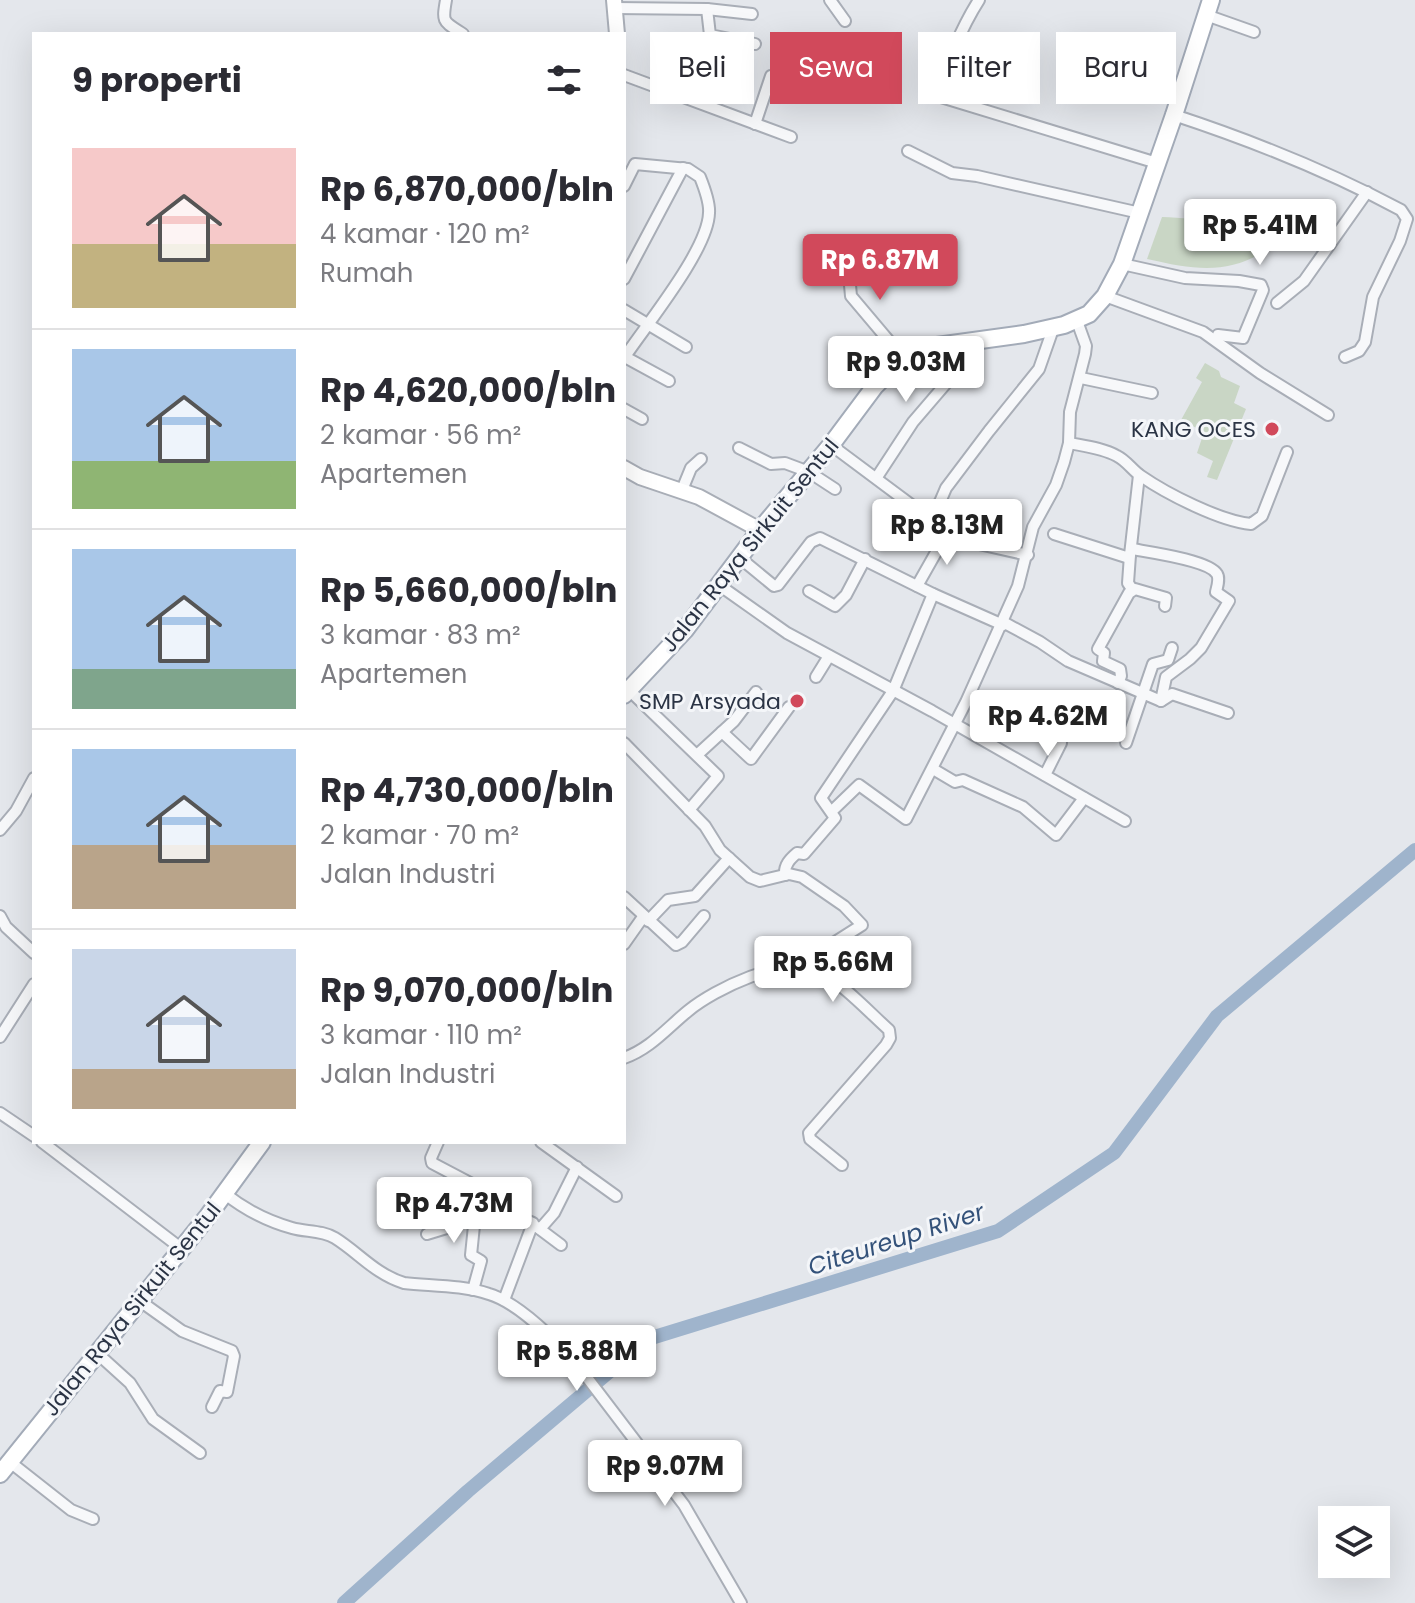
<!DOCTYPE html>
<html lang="id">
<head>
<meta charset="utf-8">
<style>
  :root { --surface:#fff; --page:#f7f7f7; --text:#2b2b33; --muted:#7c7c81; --line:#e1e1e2; --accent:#d1495b }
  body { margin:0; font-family:Poppins,sans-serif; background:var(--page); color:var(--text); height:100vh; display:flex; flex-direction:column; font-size:30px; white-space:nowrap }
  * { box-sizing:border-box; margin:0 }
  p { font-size:26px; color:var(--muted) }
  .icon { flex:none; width:44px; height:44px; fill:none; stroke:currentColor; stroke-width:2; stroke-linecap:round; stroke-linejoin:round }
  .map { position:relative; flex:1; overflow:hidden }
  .sheet { position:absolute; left:32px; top:32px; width:594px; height:1112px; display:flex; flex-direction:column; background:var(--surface); border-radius:0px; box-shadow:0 8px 32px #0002 }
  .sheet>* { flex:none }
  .guide { position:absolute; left:650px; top:32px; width:644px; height:72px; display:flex; gap:16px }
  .controls { position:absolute; left:1318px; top:1506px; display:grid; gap:16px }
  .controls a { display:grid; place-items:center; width:72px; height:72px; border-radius:0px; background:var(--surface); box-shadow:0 8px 32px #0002; font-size:40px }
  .price { position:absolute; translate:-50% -68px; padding:0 18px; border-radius:8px; background:#fff; color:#222; font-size:26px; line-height:52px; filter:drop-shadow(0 2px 4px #0008) }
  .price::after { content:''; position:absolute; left:50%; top:48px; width:24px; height:18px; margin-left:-12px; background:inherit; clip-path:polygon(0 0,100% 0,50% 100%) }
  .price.on { background:var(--accent); color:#fff }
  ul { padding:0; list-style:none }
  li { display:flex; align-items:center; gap:24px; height:200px; padding:0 40px }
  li+li { border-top:2px solid var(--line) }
  li span { display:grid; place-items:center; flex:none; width:224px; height:160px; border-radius:0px; color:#555 }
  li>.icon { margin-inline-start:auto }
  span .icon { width:96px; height:96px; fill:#fffc; stroke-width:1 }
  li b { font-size:34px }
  h2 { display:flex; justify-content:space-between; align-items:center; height:96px; padding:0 40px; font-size:34px }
  .pill { padding:0 28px; border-radius:0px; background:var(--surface); box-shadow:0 8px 32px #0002; font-size:28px; line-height:72px }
  .pill.on { background:var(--accent); color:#fff }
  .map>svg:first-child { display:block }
  .green { fill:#c9d6c5 }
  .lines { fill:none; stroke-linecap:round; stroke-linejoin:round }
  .river { stroke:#9fb4cc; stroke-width:14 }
  .street-casing { stroke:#a9aeb7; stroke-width:14 }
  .secondary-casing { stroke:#a9aeb7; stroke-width:18 }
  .primary-casing { stroke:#a3abb8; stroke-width:20 }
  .street { stroke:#f7f8fa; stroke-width:10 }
  .secondary { stroke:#fff; stroke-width:14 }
  .primary { stroke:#fff; stroke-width:16 }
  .poi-dot { fill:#d1495b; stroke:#f4f6f9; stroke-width:3 }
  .labels { text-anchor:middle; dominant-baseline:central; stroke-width:6; stroke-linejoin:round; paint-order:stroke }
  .poi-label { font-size:22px; fill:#2b3445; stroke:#f4f6f9; text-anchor:end }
  .street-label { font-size:22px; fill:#2b3445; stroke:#f4f6f9 }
  .water-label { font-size:24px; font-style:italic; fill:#34527a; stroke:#f4f6f9 }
</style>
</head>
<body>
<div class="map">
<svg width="1415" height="1603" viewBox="0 0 1415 1603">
  <rect width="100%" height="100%" fill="#e4e7ec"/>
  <!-- green -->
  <g class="green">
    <path d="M 1162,217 C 1203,219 1243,222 1279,242 C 1232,276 1200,271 1147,259 Z"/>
    <path d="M 1205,363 L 1219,371 L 1221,377 L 1240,386 L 1234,403 L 1246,409 L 1217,480 L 1207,477 L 1213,461 L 1197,453 L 1204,432 L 1181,420 L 1202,382 L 1196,378 Z"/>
  </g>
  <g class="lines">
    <!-- river -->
    <path class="river" d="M 344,1603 L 468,1491 L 648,1339 L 998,1231 L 1114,1153 L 1217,1016 L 1415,850"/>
    <!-- street casing -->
    <g class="street-casing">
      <g id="street">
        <path d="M 446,0 C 442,23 443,21 463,34"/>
        <path d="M 830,0 L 845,21"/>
        <path d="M 979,0 C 968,17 936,79 941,97 L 1157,163"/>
        <path d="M 615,8 L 707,9 L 752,14"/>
        <path d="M 707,9 L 710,35 L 755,44"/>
        <path d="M 1206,15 L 1254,32"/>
        <path d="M 624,75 L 791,137"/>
        <path d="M 1174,115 C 1253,141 1328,171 1401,210 L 1407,219 L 1400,241 L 1373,297 L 1365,342 L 1359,351 L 1345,357"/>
        <path d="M 755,124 L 771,76 C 798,75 825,96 851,92 L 859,82 L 861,71 L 851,66 L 837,65"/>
        <path d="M 908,151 L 952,173 L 977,176 L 1140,213"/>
        <path d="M 624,186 L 635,164 L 688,169 L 700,177 C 704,187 710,202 709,213 C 708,250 646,325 624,358"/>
        <path d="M 858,252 L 849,274 L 851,296 L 905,360"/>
        <path d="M 1122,264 L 1185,278 L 1239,281 L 1261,285 L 1263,290 L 1243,338 L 1218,335 L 1217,340"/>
        <path d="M 624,279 L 683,168"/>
        <path d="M 1105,296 L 1203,332 L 1260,373 L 1328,415"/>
        <path d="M 1277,303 L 1304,281 L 1367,192"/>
        <path d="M 624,310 L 686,347"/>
        <path d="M 625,357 L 669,381"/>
        <path d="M 1081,378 L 1152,393"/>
        <path d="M 624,409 L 642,419"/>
        <path d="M 1069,443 C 1084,446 1103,448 1117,456 C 1127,461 1132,470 1141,476 C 1167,494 1220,521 1251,524 L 1262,516 L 1287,452"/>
        <path d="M 831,445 L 957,539 L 1028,555"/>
        <path d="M 739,448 L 771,464 L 785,463 L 809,472 L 835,489"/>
        <path d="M 877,477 L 913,422 L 955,373 L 960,342"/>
        <path d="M 682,490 L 691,468 L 701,459"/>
        <path d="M 927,516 L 940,502 L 946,488 L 989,431 L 1039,369 L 1053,329"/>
        <path d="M 1054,534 L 1126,557 L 1130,555 L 1139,475"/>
        <path d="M 1132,549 C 1148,552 1209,560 1217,574 C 1220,579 1217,587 1216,592 L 1229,601 L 1201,648 L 1190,659 L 1166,677 L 1161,701"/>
        <path d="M 1130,555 L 1128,583 L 1132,589"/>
        <path d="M 740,558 L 774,586 L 778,585 L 811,542 L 820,538 L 933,594 L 1003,625"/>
        <path d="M 719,585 L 787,633 L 932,711 L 1125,821"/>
        <path d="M 917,586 L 947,533"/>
        <path d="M 809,591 L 835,606 L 846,595 L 865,559"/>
        <path d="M 1003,622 L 1040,642 L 1068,661 L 1161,701 L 1172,694 L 1228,713"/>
        <path d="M 816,677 L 829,656"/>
        <path d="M 1118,683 L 1121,676 L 1120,669 L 1103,661 L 1104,653 L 1098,649 L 1129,593 L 1135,589 L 1166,598 L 1165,606"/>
        <path d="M 629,690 L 718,776 L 689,810"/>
        <path d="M 722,732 L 751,759 L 789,707"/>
        <path d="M 624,743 L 705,826 L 720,850 L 750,877 L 760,881 L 789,874 L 802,877 L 844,906 L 862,925 L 799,965"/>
        <path d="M 1126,743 L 1153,664 L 1168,660 L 1172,648"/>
        <path d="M 698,754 L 734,721 L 756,692"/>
        <path d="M 933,769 L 955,782 L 963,780 L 1023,807 L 1056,835 L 1084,798"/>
        <path d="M 1045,775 L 1061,743"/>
        <path d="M 832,811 L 859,785 L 906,819 L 966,702 L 1018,586 L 1033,527 L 1056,485 L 1064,462 L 1069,443 L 1070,412 L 1085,354 L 1086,346 L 1077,321"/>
        <path d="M 0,830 L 16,811 L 34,778"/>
        <path d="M 785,875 C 784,865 790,859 797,853 L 804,854 L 835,818 L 821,798 L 893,691 L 933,594"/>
        <path d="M 624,897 L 676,945 L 682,942 L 704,916"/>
        <path d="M 0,916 L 6,927 L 34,953"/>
        <path d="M 648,921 L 668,900 L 695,896 L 729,858"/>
        <path d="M 624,944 L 643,917"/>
        <path d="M 0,1037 L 34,984"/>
        <path d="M 624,1058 C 650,1049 667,1028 688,1011 C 715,989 784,955 818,971 C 840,981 870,1013 889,1030 L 890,1038 L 886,1045 L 809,1133 L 810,1139 L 842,1165"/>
        <path d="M 0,1113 L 34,1136"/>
        <path d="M 42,1142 L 182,1249"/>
        <path d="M 438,1142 L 431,1158 L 432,1163 L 470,1183 L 465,1204"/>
        <path d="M 541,1142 L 616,1196"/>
        <path d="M 224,1193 C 244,1209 267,1221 292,1228 C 305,1232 322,1230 335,1238 C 359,1253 375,1274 404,1283 C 432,1286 462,1285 489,1294 C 519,1303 555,1340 576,1363 L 684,1505 L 741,1603"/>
        <path d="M 537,1227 L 561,1245"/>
        <path d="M 540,1229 L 554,1213 L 577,1167"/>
        <path d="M 427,1234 L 450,1227 L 458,1204 L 505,1211 L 533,1223 L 504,1300"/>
        <path d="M 473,1290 L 481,1261 L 471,1255 L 476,1206"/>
        <path d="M 140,1301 L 182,1331 L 232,1351 L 234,1356 L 227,1392 L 220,1391 L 212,1407"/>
        <path d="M 98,1354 L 130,1383 L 153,1419 L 200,1453"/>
        <path d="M 10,1462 L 71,1510 L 93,1519"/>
      </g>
    </g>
    <!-- secondary casing -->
    <g class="secondary-casing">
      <g id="secondary">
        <path d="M 614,0 L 617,34"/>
        <path d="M 624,468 L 640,477 L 699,497 L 760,530"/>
      </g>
    </g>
    <!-- primary casing -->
    <g class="primary-casing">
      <g id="primary">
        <path d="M 624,695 L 685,630 L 760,530 L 831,445 L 875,386 L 893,368 L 913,355 L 937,346 L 1024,334 L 1064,325 L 1089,314 L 1105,296 L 1122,264 L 1174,115 L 1211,0"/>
        <path d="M 0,1474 L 208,1216 L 262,1142"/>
      </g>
    </g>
    <!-- street -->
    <use href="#street" class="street"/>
    <!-- secondary -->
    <use href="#secondary" class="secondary"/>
    <!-- primary -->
    <use href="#primary" class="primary"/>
  </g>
  <!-- markers -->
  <g class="poi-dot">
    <circle cx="1272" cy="429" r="8"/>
    <circle cx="797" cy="701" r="8"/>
  </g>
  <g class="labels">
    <!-- poi labels -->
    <g class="poi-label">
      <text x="1256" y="429">KANG OCES</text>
      <text x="781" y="701">SMP Arsyada</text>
    </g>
    <!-- street labels -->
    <g class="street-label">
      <text transform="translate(750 545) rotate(-51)">Jalan Raya Sirkuit Sentul</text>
      <text transform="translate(132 1309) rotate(-51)">Jalan Raya Sirkuit Sentul</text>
    </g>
    <!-- water labels -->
    <g class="water-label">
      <text transform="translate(896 1239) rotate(-18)">Citeureup River</text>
    </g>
  </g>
</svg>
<div class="controls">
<a><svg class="icon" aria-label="layers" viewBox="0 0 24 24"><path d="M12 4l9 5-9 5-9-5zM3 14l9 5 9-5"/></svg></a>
</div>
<b class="price" style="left:1260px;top:267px">Rp 5.41M</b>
<b class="price on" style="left:880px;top:302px">Rp 6.87M</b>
<b class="price" style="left:906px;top:404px">Rp 9.03M</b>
<b class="price" style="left:947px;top:567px">Rp 8.13M</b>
<b class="price" style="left:1048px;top:758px">Rp 4.62M</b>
<b class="price" style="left:833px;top:1004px">Rp 5.66M</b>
<b class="price" style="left:454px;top:1245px">Rp 4.73M</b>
<b class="price" style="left:577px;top:1393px">Rp 5.88M</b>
<b class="price" style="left:665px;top:1508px">Rp 9.07M</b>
<div class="guide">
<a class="pill">Beli</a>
<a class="pill on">Sewa</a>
<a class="pill">Filter</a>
<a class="pill">Baru</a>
</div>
<section class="sheet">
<h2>9 properti<svg class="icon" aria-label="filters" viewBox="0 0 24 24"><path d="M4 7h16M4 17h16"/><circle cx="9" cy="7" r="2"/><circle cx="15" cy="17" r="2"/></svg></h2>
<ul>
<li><span style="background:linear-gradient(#f6c9c9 60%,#c2b280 0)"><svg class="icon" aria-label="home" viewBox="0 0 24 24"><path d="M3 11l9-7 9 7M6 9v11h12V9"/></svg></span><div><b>Rp 6,870,000/bln</b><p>4 kamar · 120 m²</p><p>Rumah</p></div></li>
<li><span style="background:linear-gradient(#a9c7e8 70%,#8fb573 0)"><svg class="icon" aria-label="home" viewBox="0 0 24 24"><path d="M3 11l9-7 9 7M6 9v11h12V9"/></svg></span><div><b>Rp 4,620,000/bln</b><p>2 kamar · 56 m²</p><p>Apartemen</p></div></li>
<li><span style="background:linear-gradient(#a9c7e8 75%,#7fa58c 0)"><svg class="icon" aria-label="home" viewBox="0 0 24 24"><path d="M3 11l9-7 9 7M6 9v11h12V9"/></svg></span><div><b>Rp 5,660,000/bln</b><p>3 kamar · 83 m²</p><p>Apartemen</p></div></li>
<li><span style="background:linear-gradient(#a9c7e8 60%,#b9a48a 0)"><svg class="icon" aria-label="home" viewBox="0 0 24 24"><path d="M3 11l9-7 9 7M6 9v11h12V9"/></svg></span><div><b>Rp 4,730,000/bln</b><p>2 kamar · 70 m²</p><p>Jalan Industri</p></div></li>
<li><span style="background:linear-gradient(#c9d6e8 75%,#b9a48a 0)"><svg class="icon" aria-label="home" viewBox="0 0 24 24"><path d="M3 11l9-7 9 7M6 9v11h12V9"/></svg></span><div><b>Rp 9,070,000/bln</b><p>3 kamar · 110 m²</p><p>Jalan Industri</p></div></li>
</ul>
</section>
</div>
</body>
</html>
